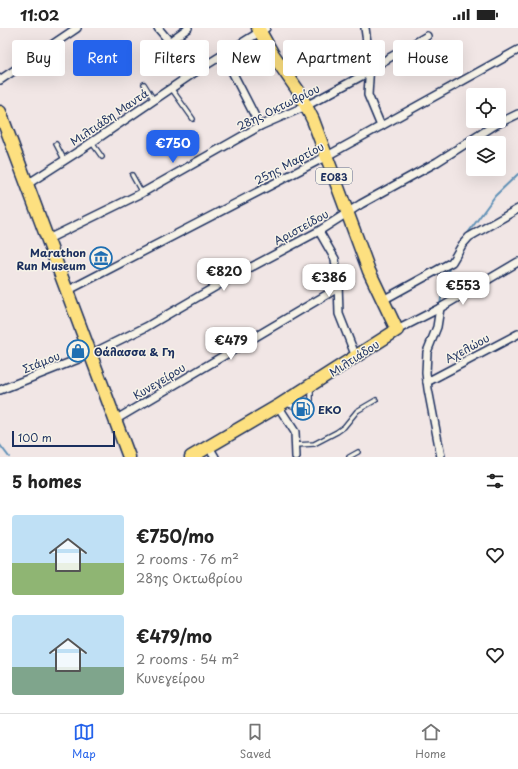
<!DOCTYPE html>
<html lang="en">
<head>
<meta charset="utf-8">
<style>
  :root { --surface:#fff; --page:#f2f2f2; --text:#222; --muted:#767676; --line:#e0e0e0; --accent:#2563eb }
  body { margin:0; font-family:"Playpen Sans",sans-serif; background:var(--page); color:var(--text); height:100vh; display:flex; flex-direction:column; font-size:15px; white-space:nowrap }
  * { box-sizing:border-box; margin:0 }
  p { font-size:13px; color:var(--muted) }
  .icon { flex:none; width:22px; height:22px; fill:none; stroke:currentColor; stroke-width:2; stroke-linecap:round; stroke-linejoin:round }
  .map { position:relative; height:429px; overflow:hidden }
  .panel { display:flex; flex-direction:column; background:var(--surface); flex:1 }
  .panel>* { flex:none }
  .top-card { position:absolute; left:12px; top:12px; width:494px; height:36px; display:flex; gap:8px }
  .tools { position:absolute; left:466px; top:60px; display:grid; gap:8px }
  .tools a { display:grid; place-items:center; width:40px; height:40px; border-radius:4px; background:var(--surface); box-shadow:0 4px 16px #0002; font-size:20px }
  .scale { position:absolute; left:12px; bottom:10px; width:103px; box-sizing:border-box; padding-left:4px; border:2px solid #1b2f5e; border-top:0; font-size:11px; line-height:14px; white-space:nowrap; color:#1b2f5e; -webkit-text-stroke:3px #f7f3e8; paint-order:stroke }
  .price { position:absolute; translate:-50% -34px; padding:0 9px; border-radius:8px; background:#fff; color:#222; font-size:13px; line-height:26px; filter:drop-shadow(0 1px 2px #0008) }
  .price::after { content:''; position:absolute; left:50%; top:24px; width:12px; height:9px; margin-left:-6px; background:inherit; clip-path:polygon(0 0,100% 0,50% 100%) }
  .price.active { background:var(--accent); color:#fff }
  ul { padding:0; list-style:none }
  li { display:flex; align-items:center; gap:12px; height:100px; padding:0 12px }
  li span { display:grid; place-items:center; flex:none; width:112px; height:80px; border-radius:4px; color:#555 }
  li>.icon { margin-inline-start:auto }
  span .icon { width:48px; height:48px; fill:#fffc; stroke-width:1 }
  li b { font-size:17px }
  h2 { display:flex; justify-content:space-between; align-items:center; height:48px; padding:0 12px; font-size:17px }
  .pill { padding:0 14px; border-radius:4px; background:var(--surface); box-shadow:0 4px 16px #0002; font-size:14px; line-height:36px }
  .pill.active { background:var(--accent); color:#fff }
  .status { display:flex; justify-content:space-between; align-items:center; height:28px; padding:0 20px; background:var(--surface); direction:ltr }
  .status svg { height:11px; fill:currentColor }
  .menu { display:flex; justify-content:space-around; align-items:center; height:56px; border-top:1px solid var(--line); background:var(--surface); font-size:11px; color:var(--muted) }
  .menu a { display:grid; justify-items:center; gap:2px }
  .menu .active { color:var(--accent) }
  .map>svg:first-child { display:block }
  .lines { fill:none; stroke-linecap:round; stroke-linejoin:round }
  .stream { stroke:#6191b7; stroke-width:2 }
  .lane-casing { stroke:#1b2f5e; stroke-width:6 }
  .street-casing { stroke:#1b2f5e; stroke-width:10 }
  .primary-casing { stroke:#1b2f5e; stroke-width:15 }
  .lane { stroke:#f7f3e8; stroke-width:3.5 }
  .street { stroke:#f7f3e8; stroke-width:7 }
  .primary { stroke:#fde080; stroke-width:12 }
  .labels { text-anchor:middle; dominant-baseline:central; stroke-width:3; stroke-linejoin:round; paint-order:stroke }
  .shield { fill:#f7f3e8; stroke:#5d6a87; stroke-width:1 }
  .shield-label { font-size:10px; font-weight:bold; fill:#1b2f5e }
  .street-label { font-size:11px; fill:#1b2f5e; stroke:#f7f3e8 }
  .poi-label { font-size:11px; font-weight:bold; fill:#1b2f5e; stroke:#f7f3e8; text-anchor:start }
</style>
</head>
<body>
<div class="status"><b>11:02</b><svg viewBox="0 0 49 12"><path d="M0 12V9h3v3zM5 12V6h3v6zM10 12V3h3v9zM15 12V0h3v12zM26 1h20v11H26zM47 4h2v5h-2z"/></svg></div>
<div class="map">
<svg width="518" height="429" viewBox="0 0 518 429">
  <rect width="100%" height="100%" fill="#f1e6e5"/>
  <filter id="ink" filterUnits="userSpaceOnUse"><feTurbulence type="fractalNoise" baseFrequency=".025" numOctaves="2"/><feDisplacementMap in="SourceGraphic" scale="8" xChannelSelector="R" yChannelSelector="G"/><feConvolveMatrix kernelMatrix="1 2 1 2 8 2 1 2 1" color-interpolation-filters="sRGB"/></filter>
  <g filter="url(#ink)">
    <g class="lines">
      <!-- stream -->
      <g class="stream">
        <path d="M 465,209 L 495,168 L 518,146"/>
        <path d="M 440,278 L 442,262 L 449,241"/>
        <path d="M 0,417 L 9,429"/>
      </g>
      <!-- lane casing -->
      <g class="lane-casing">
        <g id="lane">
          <path d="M 144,56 L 154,72"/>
          <path d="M 171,60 L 193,91"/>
          <path d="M 92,115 L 102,129"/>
          <path d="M 56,116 L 65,133"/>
          <path d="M 132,147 L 142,165"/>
          <path d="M 287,376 L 298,380 L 311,372 L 311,361"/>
          <path d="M 296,417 L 314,416 L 337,404 L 344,399 L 357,383 L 376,372"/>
          <path d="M 349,429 L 358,424"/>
        </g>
      </g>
      <!-- street casing -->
      <g class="street-casing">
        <g id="street">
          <path d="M 158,0 L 195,44"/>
          <path d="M 365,0 L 370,35 L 368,67 L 381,98"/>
          <path d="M 169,14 L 188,0"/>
          <path d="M 223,26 L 260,98"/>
          <path d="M 370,41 L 427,8"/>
          <path d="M 0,52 L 77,0"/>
          <path d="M 26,157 L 82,121 L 195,44 L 266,0"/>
          <path d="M 319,203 L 335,231 L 338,254 L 339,286 L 356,329"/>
          <path d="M 48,211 L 142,165 L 260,98 L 306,78 L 369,44"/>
          <path d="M 67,263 L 327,128 L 518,22"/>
          <path d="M 383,272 L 452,234 L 462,217 L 469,209 L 518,181"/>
          <path d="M 440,280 L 437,299 L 427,324 L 426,345 L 428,361 L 441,429"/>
          <path d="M 397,302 L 440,280 L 518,234"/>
          <path d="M 427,354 L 518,306"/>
          <path d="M 0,362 L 91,326 L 146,299 L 227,252 L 319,203 L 361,176 L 437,134 L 495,97 L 518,86"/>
          <path d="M 278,378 L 295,404 L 296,429"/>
          <path d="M 115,392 L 338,260"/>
          <path d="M 209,419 L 215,429"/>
        </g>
      </g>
      <!-- primary casing -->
      <g class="primary-casing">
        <g id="primary">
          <path d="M 0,84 L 129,429"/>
          <path d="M 191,429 L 278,378 L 397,302 L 369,243 L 313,92 L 299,64 L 272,25 L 258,0"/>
        </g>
      </g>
      <!-- lane -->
      <use href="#lane" class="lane"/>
      <!-- street -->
      <use href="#street" class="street"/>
      <!-- primary -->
      <use href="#primary" class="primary"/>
    </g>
  </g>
  <!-- icons -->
  <defs>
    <g id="museum-ring" transform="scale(1.15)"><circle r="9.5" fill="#f7f3e8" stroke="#1f6fb2" stroke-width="1.5"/><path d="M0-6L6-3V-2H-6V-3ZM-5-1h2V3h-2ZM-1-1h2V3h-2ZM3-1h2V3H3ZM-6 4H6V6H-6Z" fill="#1f6fb2"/></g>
    <g id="shop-ring" transform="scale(1.15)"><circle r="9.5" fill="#f7f3e8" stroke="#1f6fb2" stroke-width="1.5"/><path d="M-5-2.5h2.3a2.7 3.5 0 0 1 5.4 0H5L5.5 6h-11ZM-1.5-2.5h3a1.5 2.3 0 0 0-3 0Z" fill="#1f6fb2"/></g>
    <g id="fuel-ring" transform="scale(1.15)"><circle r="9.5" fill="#f7f3e8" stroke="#1f6fb2" stroke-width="1.5"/><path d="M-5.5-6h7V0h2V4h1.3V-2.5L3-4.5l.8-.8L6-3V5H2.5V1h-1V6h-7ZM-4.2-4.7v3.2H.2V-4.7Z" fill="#1f6fb2"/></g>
  </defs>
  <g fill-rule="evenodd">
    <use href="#museum-ring" x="101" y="230"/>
    <use href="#shop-ring" x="78" y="323"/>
    <use href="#fuel-ring" x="303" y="381"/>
  </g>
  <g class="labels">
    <!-- shield labels -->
    <rect class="shield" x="316" y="140" width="36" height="16" rx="3"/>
    <g class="shield-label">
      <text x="334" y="148">ΕΟ83</text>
    </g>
    <!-- street labels -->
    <g class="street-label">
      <text transform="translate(278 79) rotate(-26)">28ης Οκτωβρίου</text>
      <text transform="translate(109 89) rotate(-34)">Μιλτιάδη Μαντά</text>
      <text transform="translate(289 135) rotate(-28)">25ης Μαρτίου</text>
      <text transform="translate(301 199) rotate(-29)">Αριστείδου</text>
      <text transform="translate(467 320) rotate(-28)">Αχελώου</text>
      <text transform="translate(354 330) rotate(-33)">Μιλτιάδου</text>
      <text transform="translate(41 334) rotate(-22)">Στάμου</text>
      <text transform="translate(159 353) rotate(-31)">Κυνεγείρου</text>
    </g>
    <!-- poi labels -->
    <g class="poi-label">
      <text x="86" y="224" text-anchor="end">Marathon<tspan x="86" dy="13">Run Museum</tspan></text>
      <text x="94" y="323">Θάλασσα &amp; Γη</text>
      <text x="318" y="381">EKO</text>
    </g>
  </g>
</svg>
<div class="tools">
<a><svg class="icon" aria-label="locate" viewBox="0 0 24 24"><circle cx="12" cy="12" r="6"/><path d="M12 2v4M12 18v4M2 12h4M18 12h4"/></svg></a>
<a><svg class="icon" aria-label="layers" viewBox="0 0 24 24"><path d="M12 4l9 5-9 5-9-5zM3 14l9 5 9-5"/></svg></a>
</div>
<div class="scale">100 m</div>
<b class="price active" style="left:173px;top:136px">€750</b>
<b class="price" style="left:224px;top:264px">€820</b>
<b class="price" style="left:329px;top:270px">€386</b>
<b class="price" style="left:463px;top:278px">€553</b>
<b class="price" style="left:231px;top:333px">€479</b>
<div class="top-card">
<a class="pill">Buy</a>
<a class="pill active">Rent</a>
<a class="pill">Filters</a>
<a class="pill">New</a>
<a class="pill">Apartment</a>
<a class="pill">House</a>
</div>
</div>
<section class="panel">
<h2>5 homes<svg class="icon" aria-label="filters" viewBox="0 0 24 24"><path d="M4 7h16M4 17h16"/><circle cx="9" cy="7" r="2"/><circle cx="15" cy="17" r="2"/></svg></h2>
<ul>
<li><span style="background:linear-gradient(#bfe0f5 60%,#8fb573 0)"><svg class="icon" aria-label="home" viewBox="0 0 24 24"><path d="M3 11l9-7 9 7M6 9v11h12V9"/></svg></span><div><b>€750/mo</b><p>2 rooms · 76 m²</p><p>28ης Οκτωβρίου</p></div><svg class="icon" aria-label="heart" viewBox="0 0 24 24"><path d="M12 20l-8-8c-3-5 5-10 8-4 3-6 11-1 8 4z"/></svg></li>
<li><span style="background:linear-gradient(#bfe0f5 65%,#7fa58c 0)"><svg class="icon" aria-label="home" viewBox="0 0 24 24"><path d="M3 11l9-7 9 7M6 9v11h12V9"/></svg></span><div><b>€479/mo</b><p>2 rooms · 54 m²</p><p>Κυνεγείρου</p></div><svg class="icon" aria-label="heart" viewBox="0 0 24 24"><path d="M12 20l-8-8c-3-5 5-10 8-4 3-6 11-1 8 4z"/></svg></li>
</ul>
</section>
<nav class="menu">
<a class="active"><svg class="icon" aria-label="map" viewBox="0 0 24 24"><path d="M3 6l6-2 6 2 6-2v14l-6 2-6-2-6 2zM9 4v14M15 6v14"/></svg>Map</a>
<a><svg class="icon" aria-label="saved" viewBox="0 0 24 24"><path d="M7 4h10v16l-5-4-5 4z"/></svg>Saved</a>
<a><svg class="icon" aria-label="home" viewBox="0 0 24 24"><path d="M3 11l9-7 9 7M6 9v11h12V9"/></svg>Home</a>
</nav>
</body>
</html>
